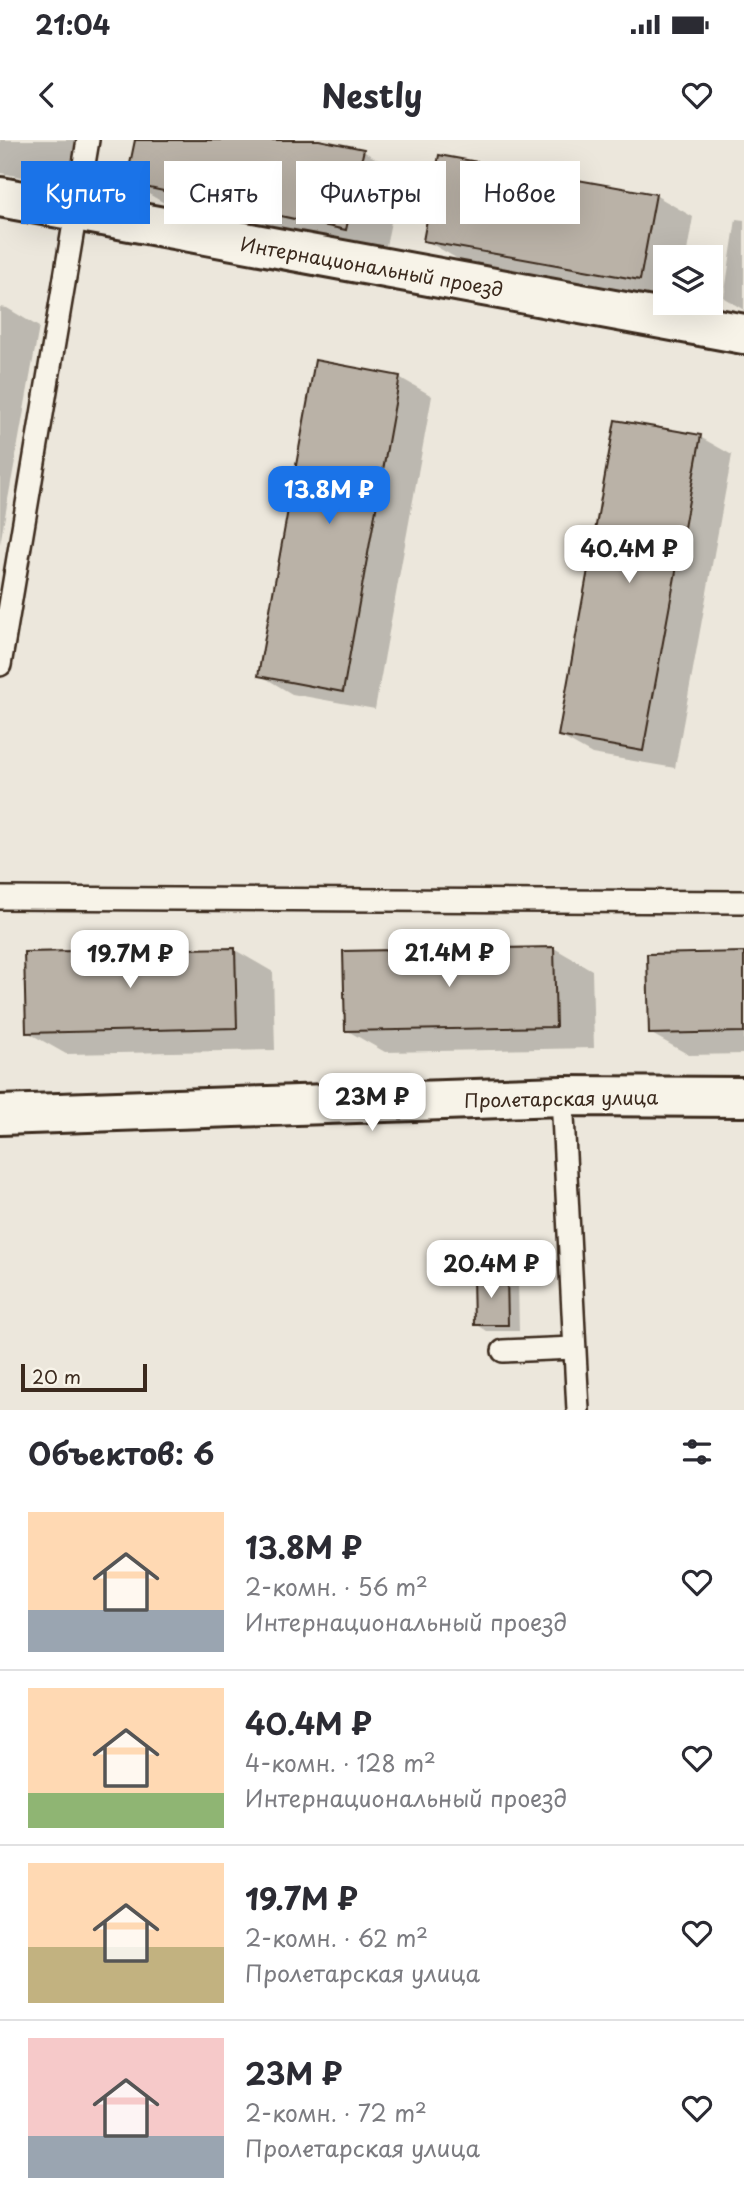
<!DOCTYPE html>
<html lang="ru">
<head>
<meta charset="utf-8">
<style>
  :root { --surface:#fff; --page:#f2f2f3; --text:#2b2b33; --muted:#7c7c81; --line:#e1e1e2; --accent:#1a73e8 }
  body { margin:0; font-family:"Playpen Sans",sans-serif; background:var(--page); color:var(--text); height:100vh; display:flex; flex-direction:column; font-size:26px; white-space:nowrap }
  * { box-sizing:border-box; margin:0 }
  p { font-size:23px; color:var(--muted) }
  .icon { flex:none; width:38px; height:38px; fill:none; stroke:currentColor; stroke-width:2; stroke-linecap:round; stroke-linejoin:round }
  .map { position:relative; height:1270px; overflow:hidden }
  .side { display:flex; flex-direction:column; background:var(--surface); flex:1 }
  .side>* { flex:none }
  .top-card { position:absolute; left:21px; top:21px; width:704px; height:63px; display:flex; gap:14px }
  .buttons { position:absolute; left:653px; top:105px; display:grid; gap:14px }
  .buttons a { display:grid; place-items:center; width:70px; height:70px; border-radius:0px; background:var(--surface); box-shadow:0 7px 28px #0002; font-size:35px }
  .scale { position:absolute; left:21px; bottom:18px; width:126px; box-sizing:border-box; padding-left:7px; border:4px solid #3b2a1e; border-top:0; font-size:19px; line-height:24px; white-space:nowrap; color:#3b2a1e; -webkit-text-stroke:5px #f7f3e8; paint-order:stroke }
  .price { position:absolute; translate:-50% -60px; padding:0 16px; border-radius:14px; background:#fff; color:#222; font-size:23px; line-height:46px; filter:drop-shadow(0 2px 4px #0008) }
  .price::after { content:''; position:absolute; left:50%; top:42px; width:21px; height:16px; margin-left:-10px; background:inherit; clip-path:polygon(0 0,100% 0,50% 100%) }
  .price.current { background:var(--accent); color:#fff }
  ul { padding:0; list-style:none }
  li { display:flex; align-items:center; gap:21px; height:175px; padding:0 28px }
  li+li { border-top:2px solid var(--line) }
  li span { display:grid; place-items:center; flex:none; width:196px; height:140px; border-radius:0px; color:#555 }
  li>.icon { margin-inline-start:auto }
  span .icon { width:84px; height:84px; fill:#fffc; stroke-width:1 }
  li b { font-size:30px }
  h2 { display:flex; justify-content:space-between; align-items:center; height:84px; padding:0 28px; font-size:30px }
  .tag { padding:0 24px; border-radius:0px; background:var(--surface); box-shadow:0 7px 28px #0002; font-size:24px; line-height:63px }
  .tag.current { background:var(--accent); color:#fff }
  .status { display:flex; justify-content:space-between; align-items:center; height:49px; padding:0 35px; background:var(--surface); direction:ltr }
  .status svg { height:19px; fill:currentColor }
  header { display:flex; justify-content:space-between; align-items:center; height:91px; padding:0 28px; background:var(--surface); font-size:32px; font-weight:700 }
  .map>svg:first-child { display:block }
  .shadow { fill:#0003 }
  .building { fill:#bab2a7; stroke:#3b2a1e; stroke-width:2 }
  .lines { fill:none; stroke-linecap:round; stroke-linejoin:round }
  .service-casing { stroke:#3b2a1e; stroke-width:26 }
  .minor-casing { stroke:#3b2a1e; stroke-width:44 }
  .secondary-casing { stroke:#3b2a1e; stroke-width:44 }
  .service { stroke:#f7f3e8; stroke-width:21 }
  .minor { stroke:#f7f3e8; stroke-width:38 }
  .secondary { stroke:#f7f3e8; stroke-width:38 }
  .labels { text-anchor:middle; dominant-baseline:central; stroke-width:5; stroke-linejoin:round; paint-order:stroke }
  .street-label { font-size:19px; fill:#3b2a1e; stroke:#f7f3e8 }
</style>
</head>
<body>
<div class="status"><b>21:04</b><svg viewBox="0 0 49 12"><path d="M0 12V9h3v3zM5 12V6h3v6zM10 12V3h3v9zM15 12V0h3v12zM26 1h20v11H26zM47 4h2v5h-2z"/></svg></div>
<header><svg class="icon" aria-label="back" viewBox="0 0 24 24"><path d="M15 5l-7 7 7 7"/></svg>Nestly<svg class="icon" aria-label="heart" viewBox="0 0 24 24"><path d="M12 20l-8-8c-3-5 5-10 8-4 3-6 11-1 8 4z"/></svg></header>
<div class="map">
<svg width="744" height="1270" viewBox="0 0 744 1270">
  <rect width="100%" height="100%" fill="#ece7dc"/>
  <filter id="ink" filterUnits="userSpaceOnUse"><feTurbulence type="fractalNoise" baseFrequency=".0143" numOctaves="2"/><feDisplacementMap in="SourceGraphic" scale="14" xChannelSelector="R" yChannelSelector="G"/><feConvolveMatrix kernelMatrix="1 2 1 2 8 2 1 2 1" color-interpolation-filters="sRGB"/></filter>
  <g filter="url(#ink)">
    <!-- shadow -->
    <g class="shadow">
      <path d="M 0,0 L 75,0 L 67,45 L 0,33 Z"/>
      <path d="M 137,0 L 311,0 L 363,11 L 401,33 L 385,111 L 166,64 L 128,42 Z"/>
      <path d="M 655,55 L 693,77 L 686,117 L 665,117 L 665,159 L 463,122 L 425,100 Z"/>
      <path d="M 736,79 L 744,80 L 744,170 L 724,158 Z"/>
      <path d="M 0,167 L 7,168 L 39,187 L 0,404 Z"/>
      <path d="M 399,237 L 432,256 L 375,569 L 292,554 L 260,535 Z"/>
      <path d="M 700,297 L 732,315 L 675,628 L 592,614 L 560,596 Z"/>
      <path d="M 554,808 L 592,830 L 594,908 L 385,912 L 346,890 Z"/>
      <path d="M 235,810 L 273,832 L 275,910 L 66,914 L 27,892 Z"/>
      <path d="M 744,814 L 744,914 L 689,915 L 650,893 Z"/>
      <path d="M 506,1136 L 518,1143 L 519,1191 L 487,1191 L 476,1184 Z"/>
    </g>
    <!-- building -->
    <g class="building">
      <path d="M 135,0 L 319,0 L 364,9 L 346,90 L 126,43 Z"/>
      <path d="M 439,15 L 656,54 L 640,140 L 423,101 Z"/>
      <path d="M 315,220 L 400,236 L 343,552 L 258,536 Z"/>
      <path d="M 615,280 L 701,295 L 643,611 L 558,596 Z"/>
      <path d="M 554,807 L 556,887 L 345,891 L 343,811 Z"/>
      <path d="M 235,808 L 237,888 L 26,893 L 24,812 Z"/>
      <path d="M 744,812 L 744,892 L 649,894 L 647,814 Z"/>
      <path d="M 507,1134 L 508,1185 L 474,1185 L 473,1136 Z"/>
    </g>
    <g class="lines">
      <!-- service casing -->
      <g class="service-casing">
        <g id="service">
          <path d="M 0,525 L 88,0"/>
          <path d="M 0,758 L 744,762"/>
          <path d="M 562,956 L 578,1270"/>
          <path d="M 503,1211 L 574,1208"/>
        </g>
      </g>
      <!-- minor casing -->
      <g class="minor-casing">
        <path id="minor" d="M 0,57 L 744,194"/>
      </g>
      <!-- secondary casing -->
      <g class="secondary-casing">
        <path id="secondary" d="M 0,975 L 562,956 L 744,957"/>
      </g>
      <!-- service -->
      <use href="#service" class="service"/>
      <!-- minor -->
      <use href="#minor" class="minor"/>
      <!-- secondary -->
      <use href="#secondary" class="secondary"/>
    </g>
  </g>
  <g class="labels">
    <!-- street labels -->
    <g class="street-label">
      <text transform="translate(372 126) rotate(10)">Интернациональный проезд</text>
      <text transform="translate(561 958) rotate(-1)">Пролетарская улица</text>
    </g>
  </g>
</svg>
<div class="buttons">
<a><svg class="icon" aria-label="layers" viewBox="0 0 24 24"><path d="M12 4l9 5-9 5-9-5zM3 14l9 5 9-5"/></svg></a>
</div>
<div class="scale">20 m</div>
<b class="price current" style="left:329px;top:386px">13.8M ₽</b>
<b class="price" style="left:629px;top:445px">40.4M ₽</b>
<b class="price" style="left:449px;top:849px">21.4M ₽</b>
<b class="price" style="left:130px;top:850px">19.7M ₽</b>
<b class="price" style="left:372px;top:993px">23M ₽</b>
<b class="price" style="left:491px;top:1160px">20.4M ₽</b>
<div class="top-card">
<a class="tag current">Купить</a>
<a class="tag">Снять</a>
<a class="tag">Фильтры</a>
<a class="tag">Новое</a>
</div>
</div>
<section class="side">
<h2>Объектов: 6<svg class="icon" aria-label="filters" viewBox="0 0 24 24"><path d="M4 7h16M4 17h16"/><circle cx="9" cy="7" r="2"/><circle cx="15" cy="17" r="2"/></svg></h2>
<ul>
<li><span style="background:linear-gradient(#ffd9b3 70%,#9aa5b1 0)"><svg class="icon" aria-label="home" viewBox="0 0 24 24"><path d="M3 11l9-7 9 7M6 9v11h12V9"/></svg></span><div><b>13.8M ₽</b><p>2-комн. · 56 m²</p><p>Интернациональный проезд</p></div><svg class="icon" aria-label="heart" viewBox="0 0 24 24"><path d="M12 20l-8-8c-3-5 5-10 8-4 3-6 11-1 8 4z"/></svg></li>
<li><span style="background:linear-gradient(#ffd9b3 75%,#8fb573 0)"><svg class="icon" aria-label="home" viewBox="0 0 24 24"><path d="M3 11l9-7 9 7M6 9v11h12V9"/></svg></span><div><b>40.4M ₽</b><p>4-комн. · 128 m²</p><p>Интернациональный проезд</p></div><svg class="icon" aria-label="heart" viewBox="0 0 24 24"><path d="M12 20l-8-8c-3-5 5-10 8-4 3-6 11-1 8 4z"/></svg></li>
<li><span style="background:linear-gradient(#ffd9b3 60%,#c2b280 0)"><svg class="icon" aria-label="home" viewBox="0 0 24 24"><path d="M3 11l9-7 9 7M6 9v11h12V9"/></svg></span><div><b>19.7M ₽</b><p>2-комн. · 62 m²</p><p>Пролетарская улица</p></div><svg class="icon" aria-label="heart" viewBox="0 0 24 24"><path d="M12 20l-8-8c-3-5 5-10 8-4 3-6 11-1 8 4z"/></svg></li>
<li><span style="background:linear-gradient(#f6c9c9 70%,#9aa5b1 0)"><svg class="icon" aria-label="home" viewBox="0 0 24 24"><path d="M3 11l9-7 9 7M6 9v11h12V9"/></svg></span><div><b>23M ₽</b><p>2-комн. · 72 m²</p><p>Пролетарская улица</p></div><svg class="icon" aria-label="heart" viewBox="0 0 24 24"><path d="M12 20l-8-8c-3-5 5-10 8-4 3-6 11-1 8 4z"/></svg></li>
</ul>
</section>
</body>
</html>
